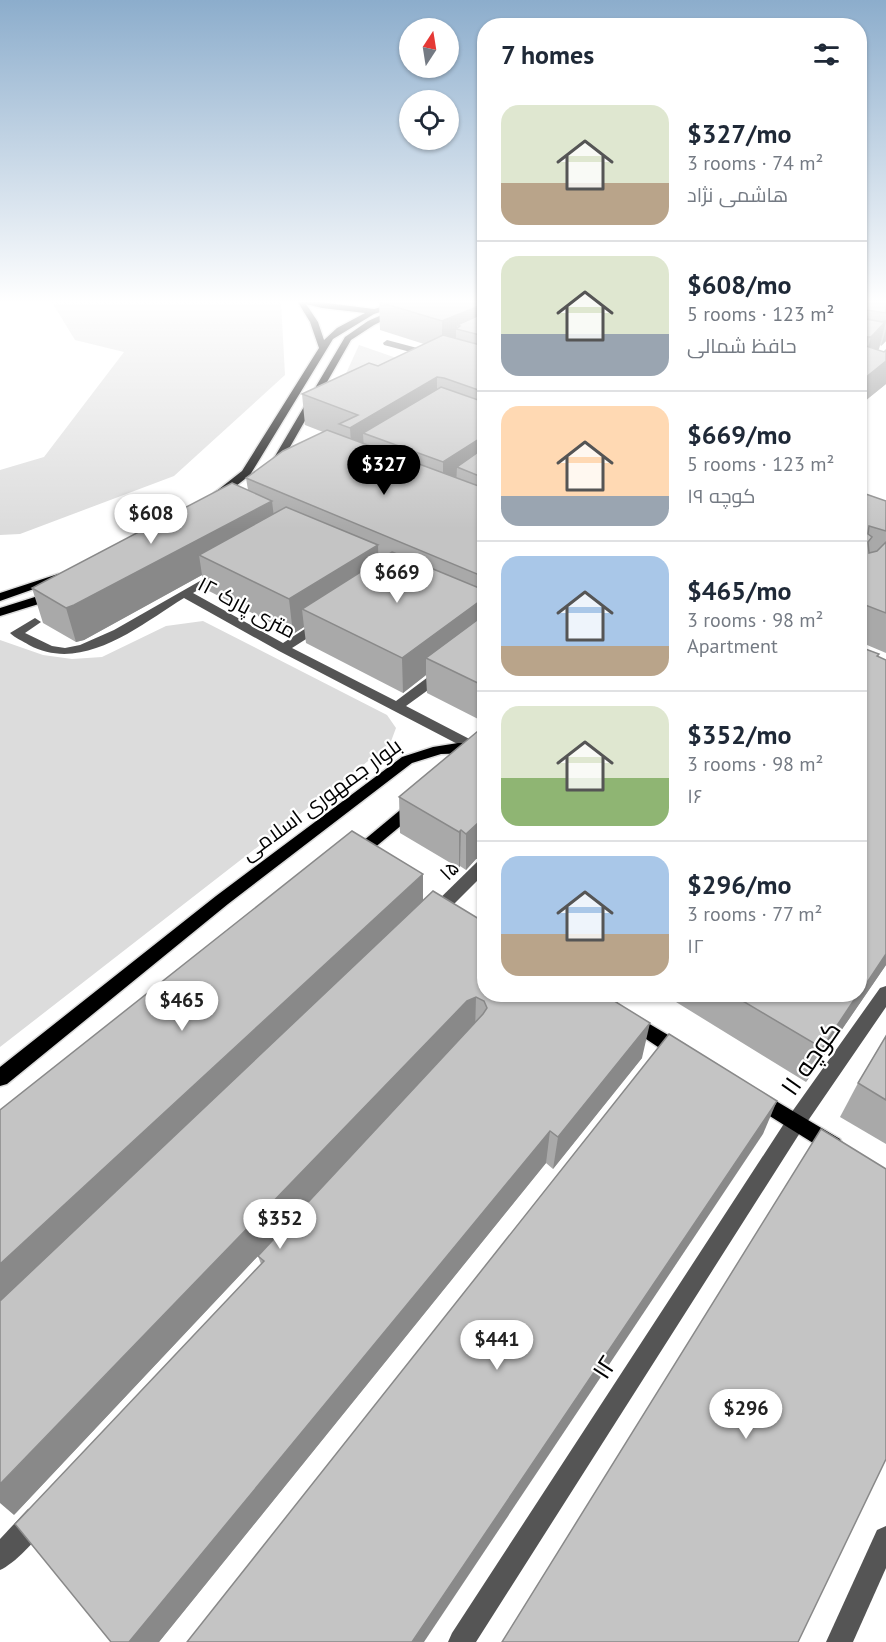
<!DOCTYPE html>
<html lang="en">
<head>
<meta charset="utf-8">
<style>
  :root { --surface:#fff; --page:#f2f2f3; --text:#1f2937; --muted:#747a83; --line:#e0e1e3; --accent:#000 }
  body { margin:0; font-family:"PT Sans",Cairo,sans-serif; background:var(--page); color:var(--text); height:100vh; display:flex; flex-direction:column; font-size:22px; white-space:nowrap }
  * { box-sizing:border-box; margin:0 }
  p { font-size:20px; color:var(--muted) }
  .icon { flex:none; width:33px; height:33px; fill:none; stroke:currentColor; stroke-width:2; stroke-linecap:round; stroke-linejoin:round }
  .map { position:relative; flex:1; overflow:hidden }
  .drawer { position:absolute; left:477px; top:18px; width:390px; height:984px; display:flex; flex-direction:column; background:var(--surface); border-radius:24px; box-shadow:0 2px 4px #0004 }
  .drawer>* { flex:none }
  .needle { width:39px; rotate:12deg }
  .buttons { position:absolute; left:399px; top:18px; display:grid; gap:12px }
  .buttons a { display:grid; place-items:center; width:60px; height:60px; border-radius:50%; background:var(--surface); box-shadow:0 2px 4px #0004; font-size:30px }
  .price { position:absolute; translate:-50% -51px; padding:0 14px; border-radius:21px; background:#fff; color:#222; font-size:20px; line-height:39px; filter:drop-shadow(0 2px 3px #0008) }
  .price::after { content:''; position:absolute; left:50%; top:36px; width:18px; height:14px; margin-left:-9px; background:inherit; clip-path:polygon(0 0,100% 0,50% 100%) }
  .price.on { background:var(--accent); color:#fff }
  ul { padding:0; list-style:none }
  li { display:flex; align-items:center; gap:18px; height:150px; padding:0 24px }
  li+li { border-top:2px solid var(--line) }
  li span { display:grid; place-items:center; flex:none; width:168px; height:120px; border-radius:18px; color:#555 }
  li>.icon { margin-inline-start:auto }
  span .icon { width:72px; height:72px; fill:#fffc; stroke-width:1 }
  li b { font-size:26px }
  h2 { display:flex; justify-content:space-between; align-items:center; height:72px; padding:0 24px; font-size:26px }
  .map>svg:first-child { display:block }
  .green { fill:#dcdcdc }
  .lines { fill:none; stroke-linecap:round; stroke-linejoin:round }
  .major-casing { stroke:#dbdbdb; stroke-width:3 }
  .minor { fill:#555; fill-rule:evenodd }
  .major { fill:#000; fill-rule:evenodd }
  .wall { fill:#a9a9a9 }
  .shaded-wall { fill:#898989 }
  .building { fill:#c4c4c4; stroke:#898989; stroke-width:1.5 }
  .labels { text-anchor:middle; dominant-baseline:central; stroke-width:4.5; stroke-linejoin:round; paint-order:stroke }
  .street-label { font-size:21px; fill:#000; stroke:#fff }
  .near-street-label { font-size:26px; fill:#000; stroke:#fff }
</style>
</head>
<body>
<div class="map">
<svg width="886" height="1642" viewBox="0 0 886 1642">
  <rect width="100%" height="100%" fill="#fff"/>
  <!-- green -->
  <g class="green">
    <path d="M 50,299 L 274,299 L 281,303 L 285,375 L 174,476 L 20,534 L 0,535 L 0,470 L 44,457 L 124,352 L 75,340 Z"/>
    <path d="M 359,345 L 408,362 L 333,402 Z"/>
    <path d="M 203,621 L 387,715 L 396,728 L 390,744 L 0,1047 L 0,640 L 43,655 L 72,659 L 102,657 L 166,626 Z"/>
  </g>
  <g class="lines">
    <!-- major casing -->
    <g class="major-casing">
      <g id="major">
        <path d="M 296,299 L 374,309 L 408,299 L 421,299 L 374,314 L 333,339 L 250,475 L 222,497 L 214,497 L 214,493 L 242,471 L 319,348 L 310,322 ZM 306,304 L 322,308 L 365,313 L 337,328 L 324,340 L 318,322 Z"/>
        <path d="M 395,309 L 402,311 L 374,325 L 351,340 L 278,468 L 269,470 L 268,468 L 345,337 L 368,321 Z"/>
        <path d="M 58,574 L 62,575 L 62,579 L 0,601 L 0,593 Z"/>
        <path d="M 54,591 L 58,592 L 58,598 L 0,616 L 0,608 Z"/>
        <path d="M 458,743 L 476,743 L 483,748 L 476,753 L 441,754 L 412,763 L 228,904 L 7,1084 L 0,1086 L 0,1067 L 216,896 L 402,757 L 433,747 Z"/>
        <path d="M 416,800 L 423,805 L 421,809 L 361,859 L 351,859 L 348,855 L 351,851 L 411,801 Z"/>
        <path d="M 631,1013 L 685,1045 L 688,1051 L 685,1057 L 679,1059 L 673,1057 L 625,1025 L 622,1020 L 625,1015 Z"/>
        <path d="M 759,1091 L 840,1139 L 843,1145 L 840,1151 L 833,1154 L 826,1151 L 752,1105 L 750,1099 L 752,1093 Z"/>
      </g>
    </g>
    <!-- minor -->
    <g class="minor">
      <path d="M 387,340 L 436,353 L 437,355 L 433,358 L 384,345 L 383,343 Z"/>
      <path d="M 221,569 L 227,572 L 225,574 L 193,593 L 283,643 L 317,621 L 325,621 L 325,627 L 292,648 L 396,701 L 436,671 L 446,671 L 447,674 L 446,677 L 406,706 L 481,745 L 483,748 L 481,751 L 471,751 L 279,651 L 184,598 C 140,625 83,674 29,645 C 23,641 15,638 10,633 L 35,618 L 41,622 L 25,633 L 52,646 L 65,648 L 80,645 L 114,630 Z"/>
      <path d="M 484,859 L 484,874 L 441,917 L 435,919 L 429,917 L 427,913 L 429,909 L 478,861 Z"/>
      <path d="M 886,986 L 886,1007 L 803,1128 L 476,1642 L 448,1642 L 452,1633 L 789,1116 L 880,988 Z"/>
      <path d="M 603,994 L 622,994 C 617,1005 612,1013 600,1009 L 597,1004 Z"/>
      <path d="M 37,1506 L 46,1509 L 49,1518 C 43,1534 16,1563 0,1570 L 0,1539 L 28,1509 Z"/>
      <path d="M 886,1526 L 886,1568 L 853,1642 L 826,1642 L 877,1530 Z"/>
    </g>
    <!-- major -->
    <use href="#major" class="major"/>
  </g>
  <!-- wall -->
  <g class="wall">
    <path d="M 484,299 L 484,722 L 427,693 L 426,675 L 403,693 L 306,643 L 304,627 L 293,634 L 205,589 L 202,575 L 84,640 L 76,642 L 43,623 L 32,588 L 248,490 L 246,478 L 323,432 L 305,425 L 302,394 L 378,366 L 424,344 L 380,330 L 379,302 Z"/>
    <path d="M 860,299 L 886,299 L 886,341 L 881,346 L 880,345 L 878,350 L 884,352 L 886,350 L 886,384 L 860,405 Z"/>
    <path d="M 860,492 L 886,501 L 886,653 L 860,642 Z"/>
    <path d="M 860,647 L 879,654 L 878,657 L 886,660 L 886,965 L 806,1082 L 663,994 L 860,994 Z"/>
    <path d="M 484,726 L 484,881 L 482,879 L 483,858 L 476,859 L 466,870 L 460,866 L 459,868 L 400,833 L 399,797 Z"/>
    <path d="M 423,900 L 642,1058 L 553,1169 L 546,1163 L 159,1642 L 111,1642 L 261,1264 L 258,1256 L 14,1515 Z"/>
    <path d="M 886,1036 L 886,1144 L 840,1117 L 858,1083 Z"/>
  </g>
  <!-- shaded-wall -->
  <g class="shaded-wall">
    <path d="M 484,304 L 484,332 L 457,325 L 457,329 L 456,329 L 456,344 L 442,350 L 442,321 Z"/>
    <path d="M 886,321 L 879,349 L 863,367 L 871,337 Z"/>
    <path d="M 886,329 L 886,341 L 881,346 Z"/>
    <path d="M 886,361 L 886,384 L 860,405 L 860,382 Z"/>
    <path d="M 437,377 L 437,408 L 363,433 L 364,452 L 352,459 L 350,428 Z"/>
    <path d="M 484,436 L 484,468 L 457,467 L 456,486 L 443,495 L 443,462 Z"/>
    <path d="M 272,501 L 276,534 L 199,555 L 202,575 L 84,640 L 76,642 L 66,608 Z"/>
    <path d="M 378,545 L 379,579 L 302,609 L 304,627 L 293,634 L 289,599 Z"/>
    <path d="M 480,601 L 484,601 L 484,635 L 426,658 L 426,675 L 403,693 L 402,658 Z"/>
    <path d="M 484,822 L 484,844 L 483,843 L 483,858 L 476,859 L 466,870 L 466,834 L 478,823 Z"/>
    <path d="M 461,830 L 460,866 L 459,868 L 459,832 Z"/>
    <path d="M 423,874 L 423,910 L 0,1313 L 0,1264 Z"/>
    <path d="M 886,954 L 886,965 L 806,1082 L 822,1048 L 858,994 L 860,994 L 860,993 Z"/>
    <path d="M 476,997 L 475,1032 L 466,1035 L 14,1515 L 0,1503 L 0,1484 L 467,1001 Z"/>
    <path d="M 650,1023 L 642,1058 L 553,1169 L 558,1137 Z"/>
    <path d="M 777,1101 L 763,1134 L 424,1642 L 412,1642 Z"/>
    <path d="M 550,1131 L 546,1163 L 159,1642 L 129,1642 Z"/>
  </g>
  <!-- building -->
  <g class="building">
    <path d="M 386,299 L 484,299 L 484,304 L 442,321 L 379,302 Z"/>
    <path d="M 860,299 L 874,299 L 886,303 L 886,313 L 866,310 L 867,319 L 882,322 L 886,321 L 871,337 L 867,337 L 866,346 L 884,352 L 886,350 L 886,361 L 860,382 Z"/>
    <path d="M 484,313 L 484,336 L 456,329 L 460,326 L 457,325 Z"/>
    <path d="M 443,335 L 484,346 L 484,392 L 444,378 L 437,377 L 350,428 L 339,424 L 358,415 L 302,394 L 369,363 L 378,366 Z"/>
    <path d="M 441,387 L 484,402 L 484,436 L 443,462 L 363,433 Z"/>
    <path d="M 327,430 L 484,488 L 484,577 L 246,478 L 283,451 Z"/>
    <path d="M 484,448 L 484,478 L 457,467 Z"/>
    <path d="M 232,483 L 272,501 L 74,605 L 66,608 L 32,588 Z"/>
    <path d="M 860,492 L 886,501 L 886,531 L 869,526 L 868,534 L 872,537 L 868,542 L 869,553 L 877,551 L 886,542 L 886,613 L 860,603 Z"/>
    <path d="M 286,507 L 378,545 L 289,599 L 199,555 Z"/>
    <path d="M 392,552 L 484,590 L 484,601 L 480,601 L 402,658 L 302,609 Z"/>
    <path d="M 484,615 L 484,686 L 426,658 Z"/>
    <path d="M 860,647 L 879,654 L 877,656 L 886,660 L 886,954 L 860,993 Z"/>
    <path d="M 484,726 L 484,822 L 478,823 L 466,834 L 461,830 L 459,832 L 399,797 Z"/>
    <path d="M 352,831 L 423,874 L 0,1264 L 0,1110 Z"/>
    <path d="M 433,891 L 484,922 L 484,994 L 603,994 L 650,1023 L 558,1137 L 550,1131 L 129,1642 L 111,1642 L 15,1524 L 264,1261 L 258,1256 L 483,1014 L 487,1008 L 484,1001 L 476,997 L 467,1001 L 0,1484 L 0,1301 Z"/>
    <path d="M 731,994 L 858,994 L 822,1048 Z"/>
    <path d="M 669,1034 L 777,1101 L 412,1642 L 187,1642 Z"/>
    <path d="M 886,1036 L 886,1100 L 858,1083 Z"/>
    <path d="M 821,1129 L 886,1169 L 886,1459 L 798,1642 L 502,1642 Z"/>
  </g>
  <!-- sky -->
  <linearGradient id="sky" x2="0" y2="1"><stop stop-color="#8cadcc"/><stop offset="0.57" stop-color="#fff"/><stop offset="1" stop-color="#fff" stop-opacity="0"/></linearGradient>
  <rect width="886" height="529" fill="url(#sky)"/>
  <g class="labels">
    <!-- street labels -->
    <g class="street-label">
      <text transform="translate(247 607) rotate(28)">۱۲ متری پارک</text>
      <text transform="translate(321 799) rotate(-36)">بلوار جمهوری اسلامی</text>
      <text transform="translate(449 870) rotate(-44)">۱۵</text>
    </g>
    <!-- near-street labels -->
    <g class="near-street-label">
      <text transform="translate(810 1058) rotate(-55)">کوچه ۱۱</text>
      <text transform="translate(604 1367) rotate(-57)">۱۲</text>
    </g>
  </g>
</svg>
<div class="buttons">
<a><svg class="needle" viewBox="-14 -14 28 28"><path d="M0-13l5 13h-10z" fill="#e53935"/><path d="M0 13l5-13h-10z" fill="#747a83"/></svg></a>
<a><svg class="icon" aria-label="locate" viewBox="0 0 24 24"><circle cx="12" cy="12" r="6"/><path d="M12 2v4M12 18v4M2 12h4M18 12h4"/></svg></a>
</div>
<b class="price on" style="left:384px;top:496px">$327</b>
<b class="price" style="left:151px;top:545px">$608</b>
<b class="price" style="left:397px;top:604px">$669</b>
<b class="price" style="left:182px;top:1032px">$465</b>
<b class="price" style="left:280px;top:1250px">$352</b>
<b class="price" style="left:497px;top:1371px">$441</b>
<b class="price" style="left:746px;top:1440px">$296</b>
<section class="drawer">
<h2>7 homes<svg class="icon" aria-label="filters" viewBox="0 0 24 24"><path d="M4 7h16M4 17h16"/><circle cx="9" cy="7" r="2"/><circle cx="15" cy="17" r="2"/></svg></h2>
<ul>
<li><span style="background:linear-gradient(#dfe7d0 65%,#b9a48a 0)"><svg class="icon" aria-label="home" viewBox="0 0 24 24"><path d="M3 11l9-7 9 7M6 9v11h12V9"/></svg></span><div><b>$327/mo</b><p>3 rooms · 74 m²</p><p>هاشمی نژاد</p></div></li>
<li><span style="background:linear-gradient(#dfe7d0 65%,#9aa5b1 0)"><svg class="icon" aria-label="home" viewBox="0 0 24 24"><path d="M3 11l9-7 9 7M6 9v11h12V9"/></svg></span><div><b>$608/mo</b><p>5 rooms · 123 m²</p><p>حافظ شمالی</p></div></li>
<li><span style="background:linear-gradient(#ffd9b3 75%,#9aa5b1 0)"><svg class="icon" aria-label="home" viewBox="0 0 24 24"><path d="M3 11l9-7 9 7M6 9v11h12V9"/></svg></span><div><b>$669/mo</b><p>5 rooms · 123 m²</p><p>کوچه ۱۹</p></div></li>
<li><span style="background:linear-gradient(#a9c7e8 75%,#b9a48a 0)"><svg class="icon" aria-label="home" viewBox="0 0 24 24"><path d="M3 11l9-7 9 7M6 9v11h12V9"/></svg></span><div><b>$465/mo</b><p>3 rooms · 98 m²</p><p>Apartment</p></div></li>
<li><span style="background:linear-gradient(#dfe7d0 60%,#8fb573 0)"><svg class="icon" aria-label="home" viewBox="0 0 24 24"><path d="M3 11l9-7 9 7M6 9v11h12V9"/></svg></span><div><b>$352/mo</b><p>3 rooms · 98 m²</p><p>۱۶</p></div></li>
<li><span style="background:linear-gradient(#a9c7e8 65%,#b9a48a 0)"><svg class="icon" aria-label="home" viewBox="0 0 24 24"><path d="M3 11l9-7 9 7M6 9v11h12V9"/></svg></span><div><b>$296/mo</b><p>3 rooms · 77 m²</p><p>۱۲</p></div></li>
</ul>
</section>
</div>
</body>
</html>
